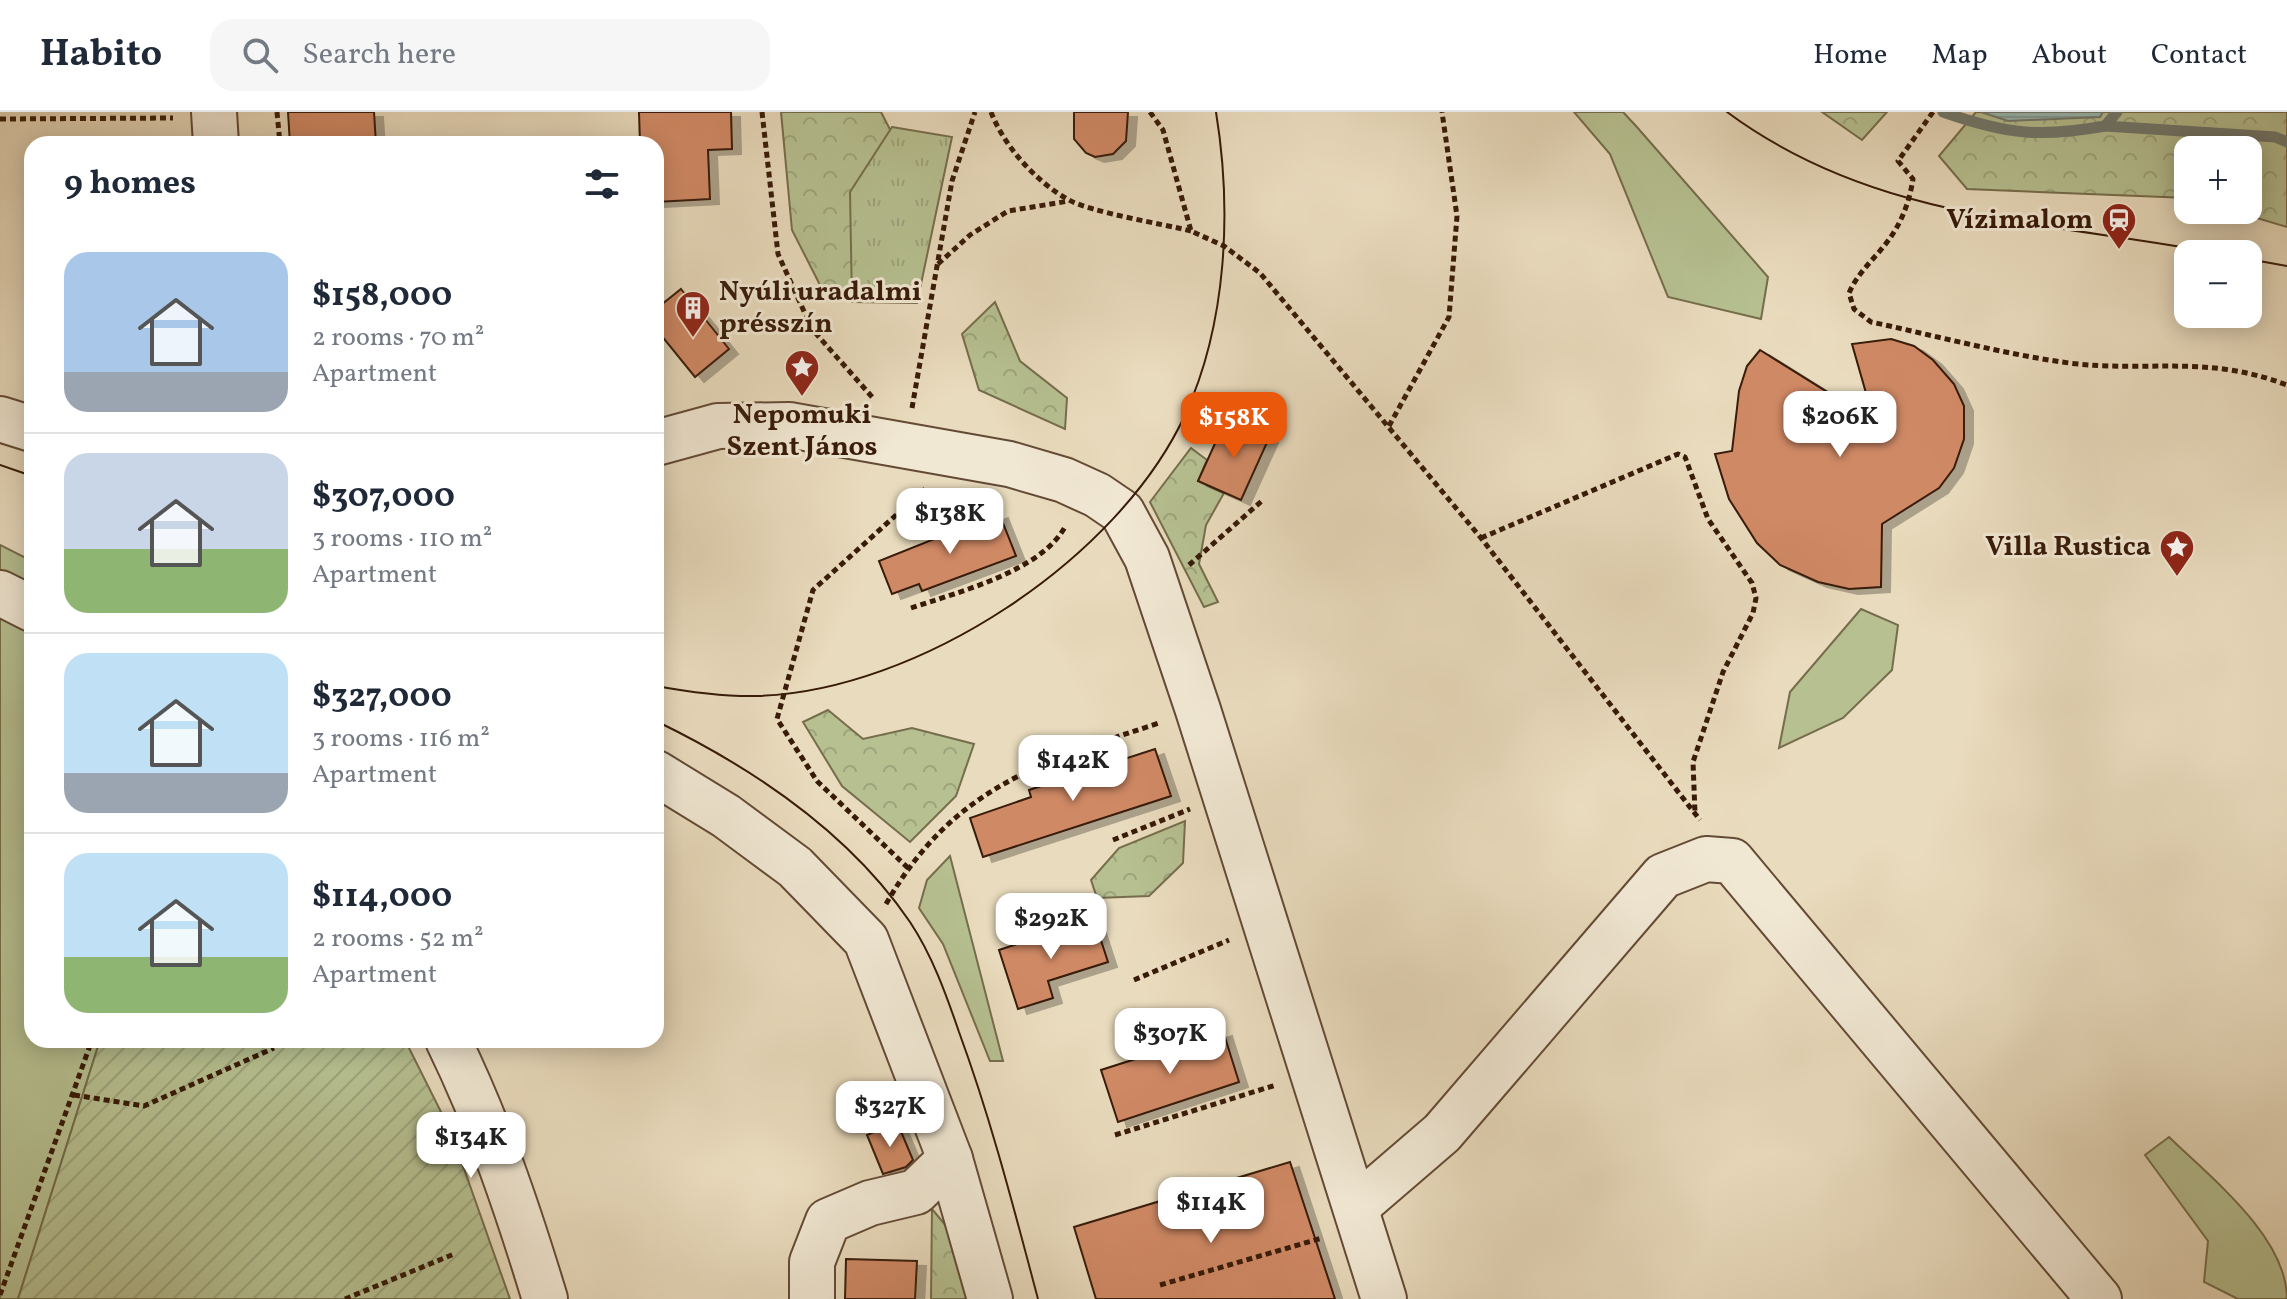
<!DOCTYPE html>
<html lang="en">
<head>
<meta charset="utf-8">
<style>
  :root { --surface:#fff; --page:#f6f6f7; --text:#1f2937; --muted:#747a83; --line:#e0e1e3; --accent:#ea580c }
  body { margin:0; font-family:Vollkorn,serif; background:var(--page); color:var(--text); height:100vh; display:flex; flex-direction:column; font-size:30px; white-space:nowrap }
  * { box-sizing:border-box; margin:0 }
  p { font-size:26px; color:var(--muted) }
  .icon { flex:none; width:44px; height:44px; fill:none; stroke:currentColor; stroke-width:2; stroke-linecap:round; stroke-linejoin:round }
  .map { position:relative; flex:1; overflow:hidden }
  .sheet { position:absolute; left:24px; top:24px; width:640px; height:912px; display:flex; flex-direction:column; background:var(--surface); border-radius:24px; box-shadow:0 4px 20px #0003 }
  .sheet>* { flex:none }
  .buttons { position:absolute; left:2174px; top:24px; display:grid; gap:16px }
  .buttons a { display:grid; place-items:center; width:88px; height:88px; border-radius:16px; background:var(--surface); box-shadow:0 4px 20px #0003; font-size:40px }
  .price { position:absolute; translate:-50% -68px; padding:0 18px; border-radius:16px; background:#fff; color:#222; font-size:26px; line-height:52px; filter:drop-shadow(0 2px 4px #0008) }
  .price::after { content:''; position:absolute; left:50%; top:48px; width:24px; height:18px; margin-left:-12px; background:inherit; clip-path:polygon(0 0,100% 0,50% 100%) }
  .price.on { background:var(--accent); color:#fff }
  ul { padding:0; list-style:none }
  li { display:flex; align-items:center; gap:24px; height:200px; padding:0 40px }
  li+li { border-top:2px solid var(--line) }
  li span { display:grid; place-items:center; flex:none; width:224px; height:160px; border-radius:24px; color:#555 }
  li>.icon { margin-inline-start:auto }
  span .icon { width:96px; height:96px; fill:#fffc; stroke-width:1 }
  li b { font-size:34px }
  h2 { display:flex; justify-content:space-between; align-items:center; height:96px; padding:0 40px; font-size:34px }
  header { display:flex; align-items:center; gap:48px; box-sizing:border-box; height:112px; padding:0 40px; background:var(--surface); border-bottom:2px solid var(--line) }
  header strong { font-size:38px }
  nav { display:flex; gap:44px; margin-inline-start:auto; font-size:28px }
  .search { width:560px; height:72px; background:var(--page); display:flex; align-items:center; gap:20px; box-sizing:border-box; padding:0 28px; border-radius:24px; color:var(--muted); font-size:30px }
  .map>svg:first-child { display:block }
  .grass { fill:#b6c091; stroke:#766d4c; stroke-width:2 }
  .forest { fill:url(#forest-crowns); stroke:#766d4c; stroke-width:2 }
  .park { fill:url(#park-tufts); stroke:#766d4c; stroke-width:2 }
  .garden { fill:url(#garden-furrows); stroke:#766d4c; stroke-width:2 }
  .water { fill:url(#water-rules); stroke:#717a70; stroke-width:2 }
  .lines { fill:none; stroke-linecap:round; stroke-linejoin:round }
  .stream { stroke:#717a70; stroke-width:11 }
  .building { fill:#d08965; stroke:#371a08; stroke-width:2; filter:url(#shadow) }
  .minor-casing { stroke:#644a35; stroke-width:48 }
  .path { stroke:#371a08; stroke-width:5; stroke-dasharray:6 4; stroke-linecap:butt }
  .minor { stroke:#f1e8d4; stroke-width:44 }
  .tram { stroke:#371a08; stroke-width:2 }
  .labels { text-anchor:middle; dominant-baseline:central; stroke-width:6; stroke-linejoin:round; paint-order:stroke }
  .poi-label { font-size:28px; font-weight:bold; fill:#371a08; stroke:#f1e8d4; text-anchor:end }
</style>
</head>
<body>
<header>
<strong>Habito</strong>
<div class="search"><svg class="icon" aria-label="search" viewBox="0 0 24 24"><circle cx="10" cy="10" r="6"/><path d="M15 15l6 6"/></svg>Search here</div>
<nav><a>Home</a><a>Map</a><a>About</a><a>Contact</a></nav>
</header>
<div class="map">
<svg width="2287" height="1187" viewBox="0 0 2287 1187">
  <defs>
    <pattern id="forest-crowns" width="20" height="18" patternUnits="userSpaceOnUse" patternTransform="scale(2)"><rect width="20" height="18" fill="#b6c091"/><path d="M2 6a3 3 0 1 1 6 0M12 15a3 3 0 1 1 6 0" fill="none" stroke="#9da47c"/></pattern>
    <pattern id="park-tufts" width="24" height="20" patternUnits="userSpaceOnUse" patternTransform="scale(2)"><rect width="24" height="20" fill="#b6c091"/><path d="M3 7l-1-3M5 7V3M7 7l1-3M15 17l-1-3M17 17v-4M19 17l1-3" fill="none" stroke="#9da47c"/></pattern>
    <pattern id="garden-furrows" width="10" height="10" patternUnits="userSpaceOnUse" patternTransform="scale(2)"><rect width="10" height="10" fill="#b6c091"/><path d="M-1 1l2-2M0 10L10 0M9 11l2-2" fill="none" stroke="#9da47c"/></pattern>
    <pattern id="water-rules" width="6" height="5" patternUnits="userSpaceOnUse" patternTransform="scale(2)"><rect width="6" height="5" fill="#98bab6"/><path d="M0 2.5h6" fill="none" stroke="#849f9b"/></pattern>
    <filter id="shadow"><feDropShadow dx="9" dy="5" stdDeviation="0" flood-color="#0004"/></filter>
  </defs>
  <rect width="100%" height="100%" fill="#e9dbbd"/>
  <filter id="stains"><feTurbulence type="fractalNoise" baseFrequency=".0025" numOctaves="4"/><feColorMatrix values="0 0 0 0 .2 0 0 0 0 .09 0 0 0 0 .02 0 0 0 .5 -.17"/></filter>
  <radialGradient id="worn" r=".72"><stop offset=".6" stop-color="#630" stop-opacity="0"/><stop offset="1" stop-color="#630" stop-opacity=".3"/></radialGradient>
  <!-- grass -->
  <g class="grass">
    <path d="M 1574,0 L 1623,0 L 1636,14 L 1768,165 L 1761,207 L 1668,185 L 1610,42 Z"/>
    <path d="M 0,433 L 32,449 L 32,928 L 100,928 L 18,1187 L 0,1187 Z"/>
    <path d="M 1861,497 L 1898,513 L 1892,558 L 1843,606 L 1779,636 L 1790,580 Z"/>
    <path d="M 950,744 L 1003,949 L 990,949 L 943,832 L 919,796 L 927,768 Z"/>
    <path d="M 2169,1025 C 2211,1066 2287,1125 2287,1187 L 2238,1187 L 2204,1170 L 2208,1129 L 2145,1043 Z"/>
  </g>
  <!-- forest -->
  <g class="forest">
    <path d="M 781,0 L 881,0 L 897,31 L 890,185 L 820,173 L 792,118 Z"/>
    <path d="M 1822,0 L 1887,0 L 1862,28 Z"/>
    <path d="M 1976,0 L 2287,0 L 2287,115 L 2230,98 L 2248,98 L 2248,38 L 2188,38 L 2188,86 L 1967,77 L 1939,44 Z"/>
    <path d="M 995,190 L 1020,249 L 1067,286 L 1065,317 L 979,278 L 962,222 Z"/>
    <path d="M 1191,336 L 1207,348 L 1198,369 L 1224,381 L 1206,413 L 1199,452 L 1218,490 L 1204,495 L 1150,390 Z"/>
    <path d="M 828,598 L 863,627 L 912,616 L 974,632 L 956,684 L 910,730 L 842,674 L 803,610 Z"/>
    <path d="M 1185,709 L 1183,751 L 1149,784 L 1097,786 L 1091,768 L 1119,736 Z"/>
    <path d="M 932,1097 L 952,1121 L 975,1187 L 931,1187 Z"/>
  </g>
  <!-- park -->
  <path class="park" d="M 892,15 L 952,25 L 917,191 L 852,190 L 850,80 Z"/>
  <!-- garden -->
  <path class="garden" d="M 100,928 L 405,928 L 451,1020 L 510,1187 L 18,1187 Z"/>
  <!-- water -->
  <path class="water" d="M 1981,0 L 2103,0 L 2100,5 L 2008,9 Z"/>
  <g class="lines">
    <!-- stream -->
    <g class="stream">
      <path d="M 1943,0 C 2006,22 2039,26 2105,14"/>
      <path d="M 2117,0 L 2105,14 L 2275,25 L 2287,30"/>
    </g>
  </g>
  <!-- building -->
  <g class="building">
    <path d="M 288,0 L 374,0 L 376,32 L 290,32 Z"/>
    <path d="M 639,0 L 731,0 L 732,37 L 708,38 L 710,87 L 656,90 L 656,32 L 640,32 Z"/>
    <path d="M 1074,0 L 1128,0 L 1126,29 L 1113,42 L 1095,45 L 1086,41 L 1074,27 Z"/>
    <path d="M 681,177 L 729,237 L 695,265 L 656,217 L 656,197 Z"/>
    <path d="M 1891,227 L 1914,234 L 1933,248 L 1954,272 L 1964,294 L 1964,327 L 1954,356 L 1939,376 L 1882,412 L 1881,475 L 1849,477 L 1818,470 L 1780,453 L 1757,431 L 1729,387 L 1715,342 L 1732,339 L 1739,279 L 1747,254 L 1760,238 L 1874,309 L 1852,232 Z"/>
    <path d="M 1226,307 L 1269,326 L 1241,388 L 1198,369 Z"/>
    <path d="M 999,401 L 1016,444 L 922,479 L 919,472 L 892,482 L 879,449 Z"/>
    <path d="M 1155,637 L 1171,684 L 983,745 L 970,706 L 1031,685 L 1029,678 Z"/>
    <path d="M 1094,807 L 1108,850 L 1048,869 L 1053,886 L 1018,897 L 999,838 Z"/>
    <path d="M 1223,919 L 1239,970 L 1118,1010 L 1101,958 Z"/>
    <path d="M 897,1010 L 913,1048 L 906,1055 L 883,1062 L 867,1023 Z"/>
    <path d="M 1290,1050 L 1335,1187 L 1096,1187 L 1074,1115 Z"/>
    <path d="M 846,1147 L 917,1149 L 915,1187 L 845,1187 Z"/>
  </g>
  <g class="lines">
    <!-- minor casing -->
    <g class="minor-casing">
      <g id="minor">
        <path d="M 214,0 L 216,32"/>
        <path d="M 0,307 L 32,317"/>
        <path d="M 656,331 L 718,314 L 789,313 L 1009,352 L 1064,368 L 1097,383 L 1122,400 L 1147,446 L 1198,598 L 1384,1187"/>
        <path d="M 0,481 L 32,497"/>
        <path d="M 656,661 L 726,704 L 795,755 L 866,828 L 950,1047 L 916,1080 L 870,1091 L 828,1109 L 812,1150 L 812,1187"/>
        <path d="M 448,928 C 489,1012 518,1098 545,1187"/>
        <path d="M 950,1047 L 990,1187"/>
        <path d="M 1356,1095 L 1442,1021 L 1663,764 L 1706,747 L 1732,749 L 2099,1187"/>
      </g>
    </g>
    <!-- path -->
    <g class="path">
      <path d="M 277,0 L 280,32"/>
      <path d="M 762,0 L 778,142 L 812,217 L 873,286"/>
      <path d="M 991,0 C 1004,34 1036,70 1069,88 C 1090,100 1163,112 1191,119"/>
      <path d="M 1150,0 L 1163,18 L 1191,119 L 1224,134 L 1260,161 L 1481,426 L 1700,708"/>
      <path d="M 1933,0 L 1898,49 L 1913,67 C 1910,86 1904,104 1894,120 C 1880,143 1860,156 1849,181 L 1854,197 L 1871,210 C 1937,224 2003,242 2069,251 C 2149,261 2205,242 2287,273"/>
      <path d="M 0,7 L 173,6"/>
      <path d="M 938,152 L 970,123 L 1008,99 L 1069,89"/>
      <path d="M 912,296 L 952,69 L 975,0"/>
      <path d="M 1389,314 L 1449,205 L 1457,104 L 1442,0"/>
      <path d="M 1481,426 L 1678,342 L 1685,345 L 1708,407 L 1752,471 L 1756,486 L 1753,501 L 1723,560 L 1693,650 L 1695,701"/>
      <path d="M 1189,453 L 1264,387"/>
      <path d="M 911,496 C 958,480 1043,459 1066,413"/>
      <path d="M 1113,728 L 1190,697"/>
      <path d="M 908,756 L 817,669 L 777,607 L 813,478 L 925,377"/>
      <path d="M 886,792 C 952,676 1040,650 1159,611"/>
      <path d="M 1134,868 L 1229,828"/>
      <path d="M 74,983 L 144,994 L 274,936"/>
      <path d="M 1115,1023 L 1276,973"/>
      <path d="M 1160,1173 L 1322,1126"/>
      <path d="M 0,1183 L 92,928"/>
      <path d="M 345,1187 L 454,1142"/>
    </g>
    <!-- minor -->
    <use href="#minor" class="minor"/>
    <!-- tram -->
    <g class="tram">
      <path d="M 1727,0 C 1875,110 2049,109 2222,142"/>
      <path d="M 2248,147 L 2287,154"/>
      <path d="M 0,353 L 32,364"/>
      <path d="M 656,574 C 689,580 725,585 758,584 C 918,579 1118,448 1185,303 C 1227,211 1232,98 1216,0"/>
      <path d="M 656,609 C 753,656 848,719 910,810 C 932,843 946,882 959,920 C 991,1007 1014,1097 1038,1187"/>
    </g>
  </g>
  <!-- icons -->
  <defs>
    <g id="station-pin" transform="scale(1.8)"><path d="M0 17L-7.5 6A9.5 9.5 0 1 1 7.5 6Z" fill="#8f2418" stroke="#f1e8d4"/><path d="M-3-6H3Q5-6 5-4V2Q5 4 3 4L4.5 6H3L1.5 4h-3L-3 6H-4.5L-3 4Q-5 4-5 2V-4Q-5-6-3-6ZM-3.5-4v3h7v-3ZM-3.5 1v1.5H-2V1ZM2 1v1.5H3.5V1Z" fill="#fff"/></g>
    <g id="building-pin" transform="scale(1.8)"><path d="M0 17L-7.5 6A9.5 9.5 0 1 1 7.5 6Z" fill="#8f2418" stroke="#f1e8d4"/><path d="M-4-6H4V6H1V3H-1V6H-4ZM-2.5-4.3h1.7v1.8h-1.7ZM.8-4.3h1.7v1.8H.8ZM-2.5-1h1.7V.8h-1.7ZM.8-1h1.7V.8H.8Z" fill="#fff"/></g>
    <g id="sight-pin" transform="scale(1.8)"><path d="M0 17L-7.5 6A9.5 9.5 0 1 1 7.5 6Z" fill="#8f2418" stroke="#f1e8d4"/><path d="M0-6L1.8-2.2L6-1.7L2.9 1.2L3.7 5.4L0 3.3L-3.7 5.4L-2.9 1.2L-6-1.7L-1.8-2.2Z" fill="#fff"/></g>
  </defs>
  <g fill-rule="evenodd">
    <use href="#station-pin" x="2119" y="108"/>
    <use href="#building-pin" x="693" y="196"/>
    <use href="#sight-pin" x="802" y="255"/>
    <use href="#sight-pin" x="2177" y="435"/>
  </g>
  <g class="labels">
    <!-- poi labels -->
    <g class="poi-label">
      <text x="2093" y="108">Vízimalom</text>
      <text x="719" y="180" text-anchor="start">Nyúli uradalmi<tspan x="719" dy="32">présszín</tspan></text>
      <text x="802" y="303" text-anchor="middle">Nepomuki<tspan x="802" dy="32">Szent János</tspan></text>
      <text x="2151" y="435">Villa Rustica</text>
    </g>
  </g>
  <rect width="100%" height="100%" filter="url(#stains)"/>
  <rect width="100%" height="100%" fill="url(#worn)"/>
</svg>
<div class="buttons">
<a>+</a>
<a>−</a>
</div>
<b class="price" style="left:1840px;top:347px">$206K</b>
<b class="price on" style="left:1234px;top:348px">$158K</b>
<b class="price" style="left:950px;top:444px">$138K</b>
<b class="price" style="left:1073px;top:691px">$142K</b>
<b class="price" style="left:1051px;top:849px">$292K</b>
<b class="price" style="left:1170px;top:964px">$307K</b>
<b class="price" style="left:890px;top:1037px">$327K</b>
<b class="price" style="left:471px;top:1068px">$134K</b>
<b class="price" style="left:1211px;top:1133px">$114K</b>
<section class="sheet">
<h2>9 homes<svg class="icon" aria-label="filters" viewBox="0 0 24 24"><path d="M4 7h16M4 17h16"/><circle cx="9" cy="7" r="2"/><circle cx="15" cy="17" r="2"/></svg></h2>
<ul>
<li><span style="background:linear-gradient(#a9c7e8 75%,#9aa5b1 0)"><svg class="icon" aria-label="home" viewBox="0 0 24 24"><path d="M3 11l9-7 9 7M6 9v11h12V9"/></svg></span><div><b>$158,000</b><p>2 rooms · 70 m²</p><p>Apartment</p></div></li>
<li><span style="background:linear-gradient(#c9d6e8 60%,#8fb573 0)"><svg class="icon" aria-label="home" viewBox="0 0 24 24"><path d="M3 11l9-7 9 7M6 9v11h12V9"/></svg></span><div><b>$307,000</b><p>3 rooms · 110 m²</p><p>Apartment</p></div></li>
<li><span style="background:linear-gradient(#bfe0f5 75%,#9aa5b1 0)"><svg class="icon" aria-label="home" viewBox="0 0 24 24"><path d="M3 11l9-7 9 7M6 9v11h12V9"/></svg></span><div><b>$327,000</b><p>3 rooms · 116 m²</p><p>Apartment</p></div></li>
<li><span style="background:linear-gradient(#bfe0f5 65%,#8fb573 0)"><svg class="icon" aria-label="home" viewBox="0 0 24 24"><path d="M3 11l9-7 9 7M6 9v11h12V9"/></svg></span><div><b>$114,000</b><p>2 rooms · 52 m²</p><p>Apartment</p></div></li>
</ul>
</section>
</div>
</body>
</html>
